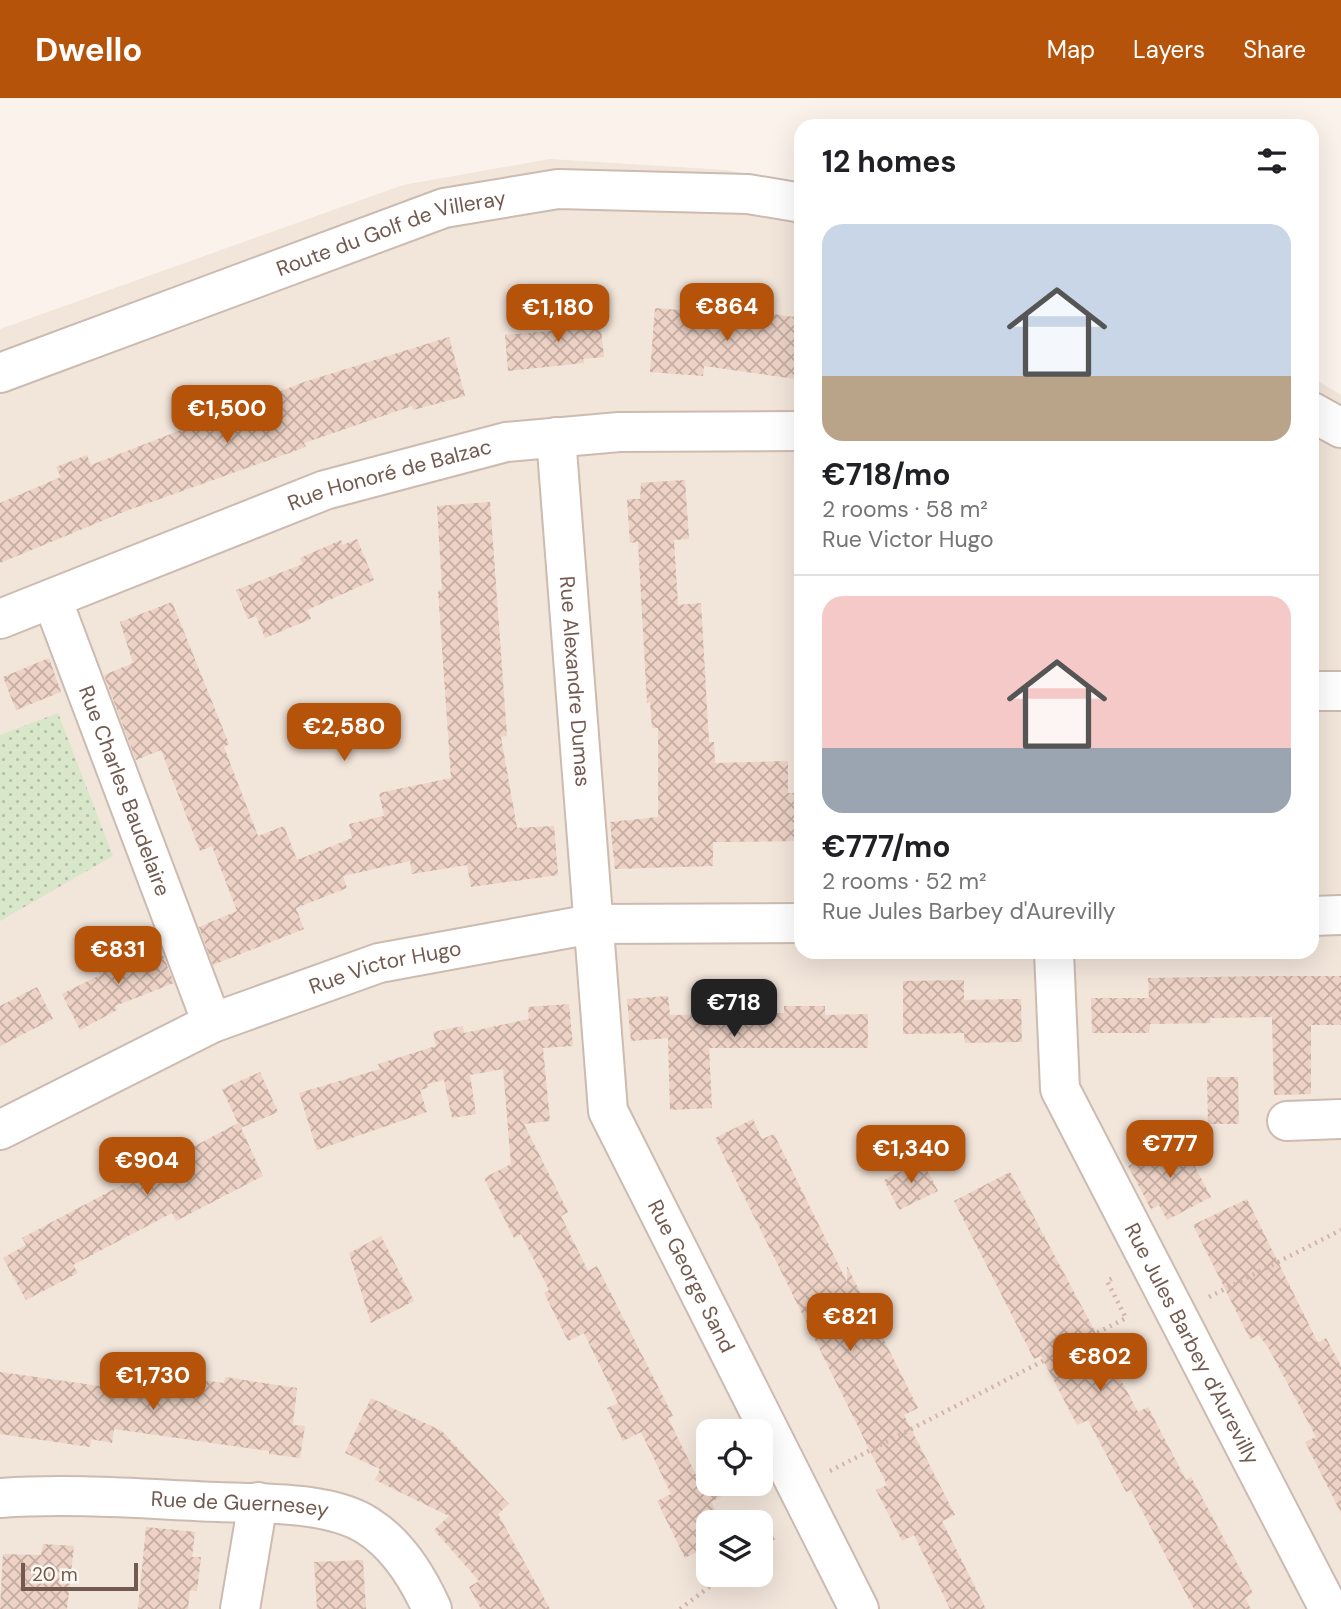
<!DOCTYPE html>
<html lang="en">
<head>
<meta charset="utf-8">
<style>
  :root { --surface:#fff; --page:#f6f6f6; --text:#202124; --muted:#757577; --line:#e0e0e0; --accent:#b45309 }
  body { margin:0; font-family:"DM Sans",sans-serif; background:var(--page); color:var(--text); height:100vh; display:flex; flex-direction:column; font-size:26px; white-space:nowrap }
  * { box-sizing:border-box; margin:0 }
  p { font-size:23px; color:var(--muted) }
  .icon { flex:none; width:38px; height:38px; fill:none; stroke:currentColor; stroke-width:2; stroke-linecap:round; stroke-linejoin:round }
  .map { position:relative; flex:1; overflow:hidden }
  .side { position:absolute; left:794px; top:21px; width:525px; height:840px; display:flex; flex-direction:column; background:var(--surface); border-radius:21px; box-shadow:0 7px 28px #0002 }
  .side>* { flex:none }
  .buttons { position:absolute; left:696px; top:1321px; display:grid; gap:14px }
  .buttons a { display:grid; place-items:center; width:77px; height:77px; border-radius:14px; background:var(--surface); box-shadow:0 7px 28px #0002; font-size:35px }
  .scale { position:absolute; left:21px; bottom:18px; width:117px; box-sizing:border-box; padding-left:7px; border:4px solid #735a50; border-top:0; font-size:19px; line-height:24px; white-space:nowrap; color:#735a50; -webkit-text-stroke:5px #fdf8f1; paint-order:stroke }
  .price { position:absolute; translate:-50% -60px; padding:0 16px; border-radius:14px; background:var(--accent); color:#fff; font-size:23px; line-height:46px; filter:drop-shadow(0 2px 4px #0008) }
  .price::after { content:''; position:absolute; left:50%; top:42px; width:21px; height:16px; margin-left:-10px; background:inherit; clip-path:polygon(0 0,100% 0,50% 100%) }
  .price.active { background:#222; color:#fff }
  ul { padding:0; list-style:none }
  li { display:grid; align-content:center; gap:14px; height:371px; padding:0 28px }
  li+li { border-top:2px solid var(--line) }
  li span { display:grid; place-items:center; height:217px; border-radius:21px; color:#555 }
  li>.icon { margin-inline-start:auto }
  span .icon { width:126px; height:126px; fill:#fffc; stroke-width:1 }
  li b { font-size:30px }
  h2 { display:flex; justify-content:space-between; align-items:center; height:84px; padding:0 28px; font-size:30px }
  header { display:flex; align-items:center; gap:42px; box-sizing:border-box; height:98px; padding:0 35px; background:var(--accent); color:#fff }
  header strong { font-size:33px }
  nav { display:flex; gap:38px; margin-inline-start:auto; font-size:24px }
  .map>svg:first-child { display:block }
  .residential { fill:#f2e5da; fill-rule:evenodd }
  .grass { fill:url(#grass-dots) }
  .building { fill:url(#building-cross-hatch) }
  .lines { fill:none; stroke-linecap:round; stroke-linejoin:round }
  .minor-casing { stroke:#ccbbb1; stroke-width:42 }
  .tertiary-casing { stroke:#ccbbb1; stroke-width:42 }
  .path { stroke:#d2b5a8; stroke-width:4.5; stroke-dasharray:2 5; stroke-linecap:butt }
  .minor { stroke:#fff; stroke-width:38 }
  .tertiary { stroke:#fff; stroke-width:38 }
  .labels { text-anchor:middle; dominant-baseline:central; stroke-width:5; stroke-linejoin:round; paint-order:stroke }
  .street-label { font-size:21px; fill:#735a50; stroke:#fdf8f1 }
</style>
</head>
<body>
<header>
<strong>Dwello</strong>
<nav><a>Map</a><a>Layers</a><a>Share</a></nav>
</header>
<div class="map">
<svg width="1341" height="1511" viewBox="0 0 1341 1511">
  <defs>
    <pattern id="grass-dots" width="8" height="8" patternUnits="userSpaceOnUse" patternTransform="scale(1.75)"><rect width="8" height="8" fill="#d8e7ca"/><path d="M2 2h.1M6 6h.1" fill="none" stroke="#b4bea6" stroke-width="1.8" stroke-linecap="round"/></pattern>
    <pattern id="building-cross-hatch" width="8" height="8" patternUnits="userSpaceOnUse" patternTransform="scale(1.75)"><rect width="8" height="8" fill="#edd2c5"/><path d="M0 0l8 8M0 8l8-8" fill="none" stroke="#c4ada2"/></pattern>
  </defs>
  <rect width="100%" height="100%" fill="#fbf3eb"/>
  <!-- residential -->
  <path class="residential" d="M 550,61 L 726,72 L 801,87 L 802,854 L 1312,854 L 1313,280 L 1341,297 L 1341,1511 L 0,1511 L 0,231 L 403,87 ZM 709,1334 L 761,1334 L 761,1386 L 709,1386 ZM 709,1424 L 761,1424 L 761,1477 L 709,1477 Z"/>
  <!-- grass -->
  <path class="grass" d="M 58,615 L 113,758 L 0,823 L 0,637 Z"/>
  <!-- building -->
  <g class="building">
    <path d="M 655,210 L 751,218 L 751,213 L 802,220 L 802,282 L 704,268 L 703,278 L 650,274 Z"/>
    <path d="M 599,212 L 604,259 L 583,261 L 584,265 L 508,273 L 505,237 L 561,232 L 559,217 Z"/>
    <path d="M 449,239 L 465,298 L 413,312 L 412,308 L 304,345 L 306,349 L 126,413 L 0,465 L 0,405 L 61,379 L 56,369 L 87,357 L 91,367 L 304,284 Z"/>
    <path d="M 685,382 L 689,441 L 674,442 L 678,507 L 701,505 L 709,644 L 714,644 L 715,665 L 788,663 L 788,695 L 802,695 L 802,743 L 713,744 L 713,768 L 615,771 L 610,724 L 658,719 L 658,630 L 652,630 L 650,604 L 647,605 L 638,444 L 630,445 L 627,401 L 640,401 L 641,385 Z"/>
    <path d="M 490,404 L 507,638 L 501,639 L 517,730 L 554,728 L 558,777 L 471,789 L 467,767 L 412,776 L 410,763 L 343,778 L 347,790 L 296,810 L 304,831 L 213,867 L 199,829 L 237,813 L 212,748 L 200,753 L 161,652 L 136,662 L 104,577 L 133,565 L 120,524 L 172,504 L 229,646 L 224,649 L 258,738 L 284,728 L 297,762 L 352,740 L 349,726 L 384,718 L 379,695 L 451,680 L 438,492 L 442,492 L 437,408 Z"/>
    <path d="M 357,441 L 374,482 L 307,512 L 311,521 L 265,540 L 256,518 L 248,521 L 236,492 L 303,466 L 300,460 L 341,442 L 343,447 Z"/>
    <path d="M 49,560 L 61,594 L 16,612 L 3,579 Z"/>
    <path d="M 159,847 L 174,885 L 115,908 L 117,912 L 80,932 L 62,896 L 100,877 L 98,872 Z"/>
    <path d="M 1280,878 L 1341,878 L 1341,927 L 1311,927 L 1311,996 L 1274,997 L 1272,919 L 1210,920 L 1210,925 L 1150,926 L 1149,935 L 1092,935 L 1091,900 L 1149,900 L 1148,880 Z"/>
    <path d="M 964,882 L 964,902 L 1021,901 L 1022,944 L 965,945 L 964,935 L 903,936 L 903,883 Z"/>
    <path d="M 37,889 L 53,921 L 0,948 L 0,908 Z"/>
    <path d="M 668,898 L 670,917 L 784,915 L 784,908 L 825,908 L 825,917 L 868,916 L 868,950 L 709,950 L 712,1010 L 670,1012 L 668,940 L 631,943 L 627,901 Z"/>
    <path d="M 569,906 L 573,948 L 543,950 L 550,1023 L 524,1026 L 568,1114 L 561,1118 L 588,1173 L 597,1168 L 673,1318 L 668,1320 L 697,1379 L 709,1373 L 709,1386 L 744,1386 L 711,1404 L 722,1424 L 709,1424 L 709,1448 L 685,1460 L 657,1403 L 671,1396 L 641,1334 L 623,1343 L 607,1310 L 618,1305 L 584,1235 L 568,1243 L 544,1195 L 549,1192 L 521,1136 L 514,1140 L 484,1080 L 511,1066 L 503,971 L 470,977 L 476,1016 L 452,1020 L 444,982 L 427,986 L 428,990 L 420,992 L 427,1014 L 317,1052 L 299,995 L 380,971 L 378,966 L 436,948 L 433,934 L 463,928 L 464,935 L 529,921 L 528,909 Z"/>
    <path d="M 260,974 L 278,1014 L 241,1030 L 263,1078 L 176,1123 L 172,1115 L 73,1167 L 78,1175 L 26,1202 L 3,1160 L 26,1147 L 22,1140 L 238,1025 L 222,991 Z"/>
    <path d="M 1207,979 L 1238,979 L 1239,1026 L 1208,1026 Z"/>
    <path d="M 753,1021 L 762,1041 L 774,1036 L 847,1184 L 847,1168 L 918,1310 L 904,1317 L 955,1417 L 942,1423 L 986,1511 L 950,1511 L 914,1437 L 902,1443 L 876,1392 L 887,1387 L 715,1040 Z"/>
    <path d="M 1180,1041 L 1211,1099 L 1167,1122 L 1159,1107 L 1151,1111 L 1128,1068 Z"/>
    <path d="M 922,1062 L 938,1093 L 899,1112 L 884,1082 Z"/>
    <path d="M 1010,1074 L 1138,1314 L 1148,1309 L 1186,1382 L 1191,1379 L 1253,1495 L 1245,1500 L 1251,1511 L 1194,1511 L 1131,1392 L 1126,1394 L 1088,1322 L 1077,1327 L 1041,1258 L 1034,1261 L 954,1103 Z"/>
    <path d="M 1247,1101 L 1318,1245 L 1326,1240 L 1341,1268 L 1341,1415 L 1305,1344 L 1316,1339 L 1269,1251 L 1259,1237 L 1250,1241 L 1193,1127 Z"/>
    <path d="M 381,1138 L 414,1203 L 371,1225 L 349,1155 Z"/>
    <path d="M 138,1273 L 224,1285 L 225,1279 L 297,1290 L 293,1327 L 305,1328 L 300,1360 L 269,1356 L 269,1353 L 114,1331 L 112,1345 L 91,1341 L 90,1349 L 0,1336 L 0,1274 L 135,1293 Z"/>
    <path d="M 371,1300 L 442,1333 L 509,1406 L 498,1416 L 550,1511 L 481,1511 L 469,1489 L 479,1483 L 434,1432 L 449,1418 L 375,1382 L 380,1371 L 345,1355 Z"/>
    <path d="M 146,1429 L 195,1434 L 192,1459 L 201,1459 L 197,1493 L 190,1492 L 188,1511 L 138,1511 Z"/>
    <path d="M 43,1446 L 74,1448 L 67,1511 L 0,1511 L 3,1456 L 41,1457 Z"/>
    <path d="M 363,1462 L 366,1511 L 317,1511 L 314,1464 Z"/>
  </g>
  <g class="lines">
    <!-- minor casing -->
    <g class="minor-casing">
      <g id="minor">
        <path id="s1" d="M 556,339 L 608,1013 L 859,1511"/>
        <path id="s2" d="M 52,501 L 212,925"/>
        <path id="s3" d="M 0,521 L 325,392 L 506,344 L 619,334 L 802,333"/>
        <path d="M 1312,593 L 1341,593"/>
        <path d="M 1312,818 L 1341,817"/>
        <path id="s4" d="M 1054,854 L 1060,991 L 1329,1511"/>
        <path d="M 1287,1023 L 1341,1021"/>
        <path id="s5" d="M 0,1032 L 212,925 L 379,865 L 592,826 L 802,825"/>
        <path id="s6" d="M 0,1400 C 73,1395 144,1401 218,1404 C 262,1406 330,1403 368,1428 C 398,1447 418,1480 432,1511"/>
        <path d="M 240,1511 L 258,1404"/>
      </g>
    </g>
    <!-- tertiary casing -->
    <g class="tertiary-casing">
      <g id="tertiary">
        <path id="s7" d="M 0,275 L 444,110 L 558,91 L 748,96 L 802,105"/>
        <path d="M 1312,314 L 1341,330"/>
      </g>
    </g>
    <!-- path -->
    <g class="path">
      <path d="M 1209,1199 L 1341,1132"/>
      <path d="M 830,1373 L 1126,1220 L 1107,1183 L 1115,1179"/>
      <path d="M 761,1449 L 777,1437"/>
      <path d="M 680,1511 L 725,1477"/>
    </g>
    <!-- minor -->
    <use href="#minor" class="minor"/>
    <!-- tertiary -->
    <use href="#tertiary" class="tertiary"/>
  </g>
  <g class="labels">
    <!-- street labels -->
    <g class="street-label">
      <text stroke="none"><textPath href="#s7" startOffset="416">Route du Golf de Villeray</textPath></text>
      <text stroke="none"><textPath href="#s3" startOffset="416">Rue Honoré de Balzac</textPath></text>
      <text stroke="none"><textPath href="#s1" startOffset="245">Rue Alexandre Dumas</textPath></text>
      <text stroke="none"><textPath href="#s2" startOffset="205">Rue Charles Baudelaire</textPath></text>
      <text stroke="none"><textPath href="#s5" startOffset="420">Rue Victor Hugo</textPath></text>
      <text stroke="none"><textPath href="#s1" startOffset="861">Rue George Sand</textPath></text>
      <text stroke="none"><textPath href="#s4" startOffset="424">Rue Jules Barbey d'Aurevilly</textPath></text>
      <text stroke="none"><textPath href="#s6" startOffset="240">Rue de Guernesey</textPath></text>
    </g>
  </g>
</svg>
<div class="buttons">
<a><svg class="icon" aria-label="locate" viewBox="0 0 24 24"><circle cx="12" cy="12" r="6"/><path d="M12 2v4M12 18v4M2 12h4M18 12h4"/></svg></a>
<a><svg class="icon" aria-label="layers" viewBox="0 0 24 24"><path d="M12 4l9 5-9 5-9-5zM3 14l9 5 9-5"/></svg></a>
</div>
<div class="scale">20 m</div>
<b class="price" style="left:727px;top:245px">€864</b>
<b class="price" style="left:558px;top:246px">€1,180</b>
<b class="price" style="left:227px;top:347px">€1,500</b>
<b class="price" style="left:344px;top:665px">€2,580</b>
<b class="price" style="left:118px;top:888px">€831</b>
<b class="price active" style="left:734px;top:941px">€718</b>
<b class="price" style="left:1170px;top:1082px">€777</b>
<b class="price" style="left:911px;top:1087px">€1,340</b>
<b class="price" style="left:147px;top:1099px">€904</b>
<b class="price" style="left:850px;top:1255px">€821</b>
<b class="price" style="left:1100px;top:1295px">€802</b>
<b class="price" style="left:153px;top:1314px">€1,730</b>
<section class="side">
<h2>12 homes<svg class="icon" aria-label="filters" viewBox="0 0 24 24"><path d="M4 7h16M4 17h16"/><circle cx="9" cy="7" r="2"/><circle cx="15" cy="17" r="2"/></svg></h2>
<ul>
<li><span style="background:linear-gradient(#c9d6e8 70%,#b9a48a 0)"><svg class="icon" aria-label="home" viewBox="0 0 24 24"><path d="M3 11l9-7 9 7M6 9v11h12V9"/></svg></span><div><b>€718/mo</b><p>2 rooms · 58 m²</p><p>Rue Victor Hugo</p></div></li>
<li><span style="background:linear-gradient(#f6c9c9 70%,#9aa5b1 0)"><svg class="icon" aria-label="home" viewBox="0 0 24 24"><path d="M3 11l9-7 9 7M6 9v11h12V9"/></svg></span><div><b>€777/mo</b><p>2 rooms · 52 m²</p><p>Rue Jules Barbey d'Aurevilly</p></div></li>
</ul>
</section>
</div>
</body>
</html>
